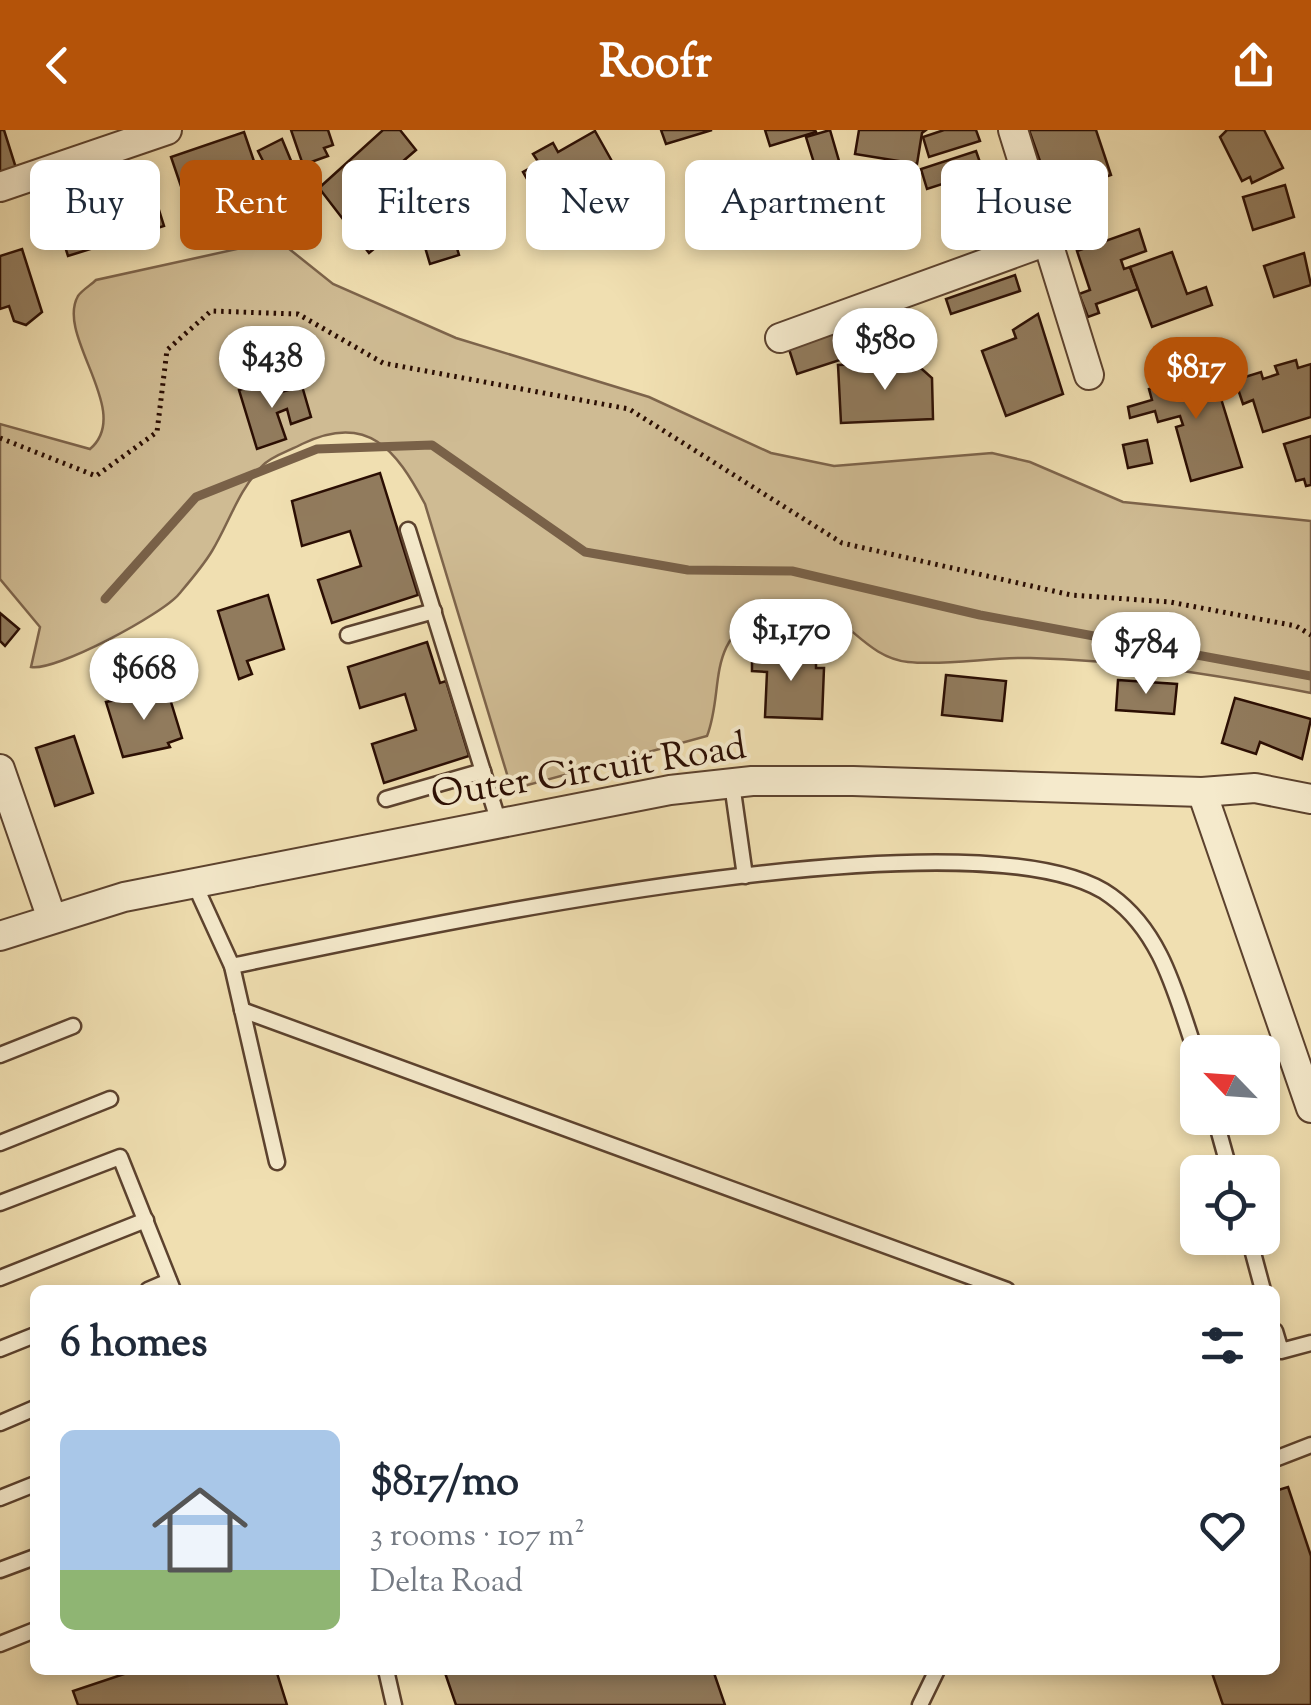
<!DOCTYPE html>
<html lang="en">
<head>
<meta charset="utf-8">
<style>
  :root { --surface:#fff; --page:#f2f2f3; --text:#1f2937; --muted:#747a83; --line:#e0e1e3; --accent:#b45309 }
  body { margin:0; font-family:"Sorts Mill Goudy",serif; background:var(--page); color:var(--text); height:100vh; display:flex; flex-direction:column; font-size:38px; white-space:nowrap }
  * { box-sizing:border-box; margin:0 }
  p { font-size:32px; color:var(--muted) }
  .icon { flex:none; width:55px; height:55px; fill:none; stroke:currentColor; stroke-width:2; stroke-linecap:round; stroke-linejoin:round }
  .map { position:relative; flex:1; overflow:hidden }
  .details { position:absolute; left:30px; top:1155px; width:1250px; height:390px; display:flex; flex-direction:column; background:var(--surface); border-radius:15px; box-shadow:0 5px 15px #0003 }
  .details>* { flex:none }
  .banner { position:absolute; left:30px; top:30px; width:1252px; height:90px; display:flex; gap:20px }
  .needle { width:65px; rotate:295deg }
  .buttons { position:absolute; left:1180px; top:905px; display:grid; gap:20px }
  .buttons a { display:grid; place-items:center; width:100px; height:100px; border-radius:15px; background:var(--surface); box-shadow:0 5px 15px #0003; font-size:50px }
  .price { position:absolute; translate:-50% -85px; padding:0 22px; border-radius:35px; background:#fff; color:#222; font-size:32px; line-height:65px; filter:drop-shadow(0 2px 5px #0008) }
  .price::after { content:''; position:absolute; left:50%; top:60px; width:30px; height:22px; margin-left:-15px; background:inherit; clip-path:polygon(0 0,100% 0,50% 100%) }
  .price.current { background:var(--accent); color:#fff }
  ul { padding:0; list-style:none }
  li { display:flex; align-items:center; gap:30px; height:250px; padding:0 30px }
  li+li { border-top:2px solid var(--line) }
  li span { display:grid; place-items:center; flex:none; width:280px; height:200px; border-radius:15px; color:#555 }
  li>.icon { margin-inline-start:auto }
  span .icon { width:120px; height:120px; fill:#fffc; stroke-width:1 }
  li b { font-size:42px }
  h2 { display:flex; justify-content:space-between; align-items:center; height:120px; padding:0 30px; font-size:42px }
  .chip { padding:0 35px; border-radius:15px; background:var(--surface); box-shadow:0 5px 15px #0003; font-size:35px; line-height:90px }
  .chip.current { background:var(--accent); color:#fff }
  header { display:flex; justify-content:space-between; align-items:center; height:130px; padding:0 30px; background:var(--accent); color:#fff; font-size:45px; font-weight:700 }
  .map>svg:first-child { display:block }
  .green { fill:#cfbb93; stroke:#7d644b; stroke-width:2.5 }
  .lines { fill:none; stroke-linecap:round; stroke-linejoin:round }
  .stream { stroke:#796148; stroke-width:9 }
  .building { fill:#917b5d; stroke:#2b0e03; stroke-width:2.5 }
  .lane-casing { stroke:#5c422e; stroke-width:19 }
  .street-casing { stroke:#5c422e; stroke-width:32 }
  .path { stroke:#2b0e03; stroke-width:5; stroke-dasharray:2.5 5; stroke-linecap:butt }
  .lane { stroke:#f5eacc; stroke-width:14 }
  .street { stroke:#f5eacc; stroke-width:28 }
  .labels { text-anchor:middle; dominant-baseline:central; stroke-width:8; stroke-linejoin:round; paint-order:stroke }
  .street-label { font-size:38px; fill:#2b0e03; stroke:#f5eacc }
</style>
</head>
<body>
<header><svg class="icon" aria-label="back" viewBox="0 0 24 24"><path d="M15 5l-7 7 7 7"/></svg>Roofr<svg class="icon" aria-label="share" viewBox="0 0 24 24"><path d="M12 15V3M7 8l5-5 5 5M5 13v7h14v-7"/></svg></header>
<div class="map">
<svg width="1311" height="1575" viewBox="0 0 1311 1575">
  <rect width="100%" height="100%" fill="#f0dfb1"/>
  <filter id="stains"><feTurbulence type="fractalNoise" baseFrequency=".002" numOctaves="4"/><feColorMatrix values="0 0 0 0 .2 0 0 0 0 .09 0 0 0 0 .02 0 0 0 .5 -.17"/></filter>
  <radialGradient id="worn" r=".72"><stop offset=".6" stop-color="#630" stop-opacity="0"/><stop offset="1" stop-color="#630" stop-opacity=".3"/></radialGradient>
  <!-- green -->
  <path class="green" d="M 278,110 L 333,154 L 456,208 L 649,267 L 771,323 L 834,336 L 992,323 L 1030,332 L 1123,372 L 1311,391 L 1311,563 C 1218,545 1125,530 1030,528 C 990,527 948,536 908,532 C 851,526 838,452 765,483 C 704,509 725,560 707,606 L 517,658 L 510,654 L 425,374 C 396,320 368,282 302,314 C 289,321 271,326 262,336 C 238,361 229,393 212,421 C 203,436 190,451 179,464 C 163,484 55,542 31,537 L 40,497 L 0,449 L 0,294 L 90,319 C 134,282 55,206 78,166 C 82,160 91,155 96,150 Z"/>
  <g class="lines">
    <!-- stream -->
    <path class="stream" d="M 105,469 L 196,367 L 317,319 L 432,315 L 585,422 L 688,440 L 792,441 L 980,485 L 1311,546"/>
  </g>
  <!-- building -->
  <g class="building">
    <path d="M 0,0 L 4,0 L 16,38 L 0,44 Z"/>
    <path d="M 291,0 L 328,0 L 333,15 L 324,18 L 328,26 L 303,35 Z"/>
    <path d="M 383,0 L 400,0 L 416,20 L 373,57 L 377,62 L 386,54 L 410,82 L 401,90 L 404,94 L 369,123 L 319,58 Z"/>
    <path d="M 661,0 L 712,0 L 666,14 Z"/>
    <path d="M 765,0 L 815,0 L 816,2 L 770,16 Z"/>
    <path d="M 830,0 L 846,55 L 823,62 L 806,7 Z"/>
    <path d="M 859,0 L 926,0 L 922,3 L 917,34 L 855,24 Z"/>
    <path d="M 944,0 L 976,0 L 980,11 L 929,27 L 923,7 Z"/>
    <path d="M 1029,0 L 1096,0 L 1111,45 L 1082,55 L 1078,43 L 1070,46 L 1072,51 L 1053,57 L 1049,47 L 1046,48 Z"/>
    <path d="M 1227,0 L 1264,0 L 1283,38 L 1252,53 L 1250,47 L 1242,51 L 1220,7 Z"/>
    <path d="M 595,1 L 636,74 L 615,86 L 624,101 L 598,116 L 589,101 L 565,115 L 523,42 L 539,33 L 533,24 L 553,13 L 558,22 Z"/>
    <path d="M 244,2 L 259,46 L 186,71 L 171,27 Z"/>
    <path d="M 282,9 L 299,50 L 278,61 L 258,21 Z"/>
    <path d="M 976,21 L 983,41 L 927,59 L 921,39 Z"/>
    <path d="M 754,35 L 769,84 L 729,97 L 714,47 Z"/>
    <path d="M 149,48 L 164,96 L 68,126 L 53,79 Z"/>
    <path d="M 1285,55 L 1294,87 L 1253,100 L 1243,67 Z"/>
    <path d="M 442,68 L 459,125 L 430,134 L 413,77 Z"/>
    <path d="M 1139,99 L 1146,121 L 1121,130 L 1124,139 L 1130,137 L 1138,159 L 1096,174 L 1099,183 L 1088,187 L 1079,164 L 1090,160 L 1077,121 Z"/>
    <path d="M 22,119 L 42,182 L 26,195 L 14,191 L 9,176 L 0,179 L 0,126 Z"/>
    <path d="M 1172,122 L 1187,164 L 1206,157 L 1212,175 L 1152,197 L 1130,137 Z"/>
    <path d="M 1304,123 L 1311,155 L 1274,167 L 1264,136 Z"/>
    <path d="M 1015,145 L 1020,161 L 951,184 L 946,169 Z"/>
    <path d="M 1038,184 L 1063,264 L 1006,286 L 982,221 L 1016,208 L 1013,200 Z"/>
    <path d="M 837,199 L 846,228 L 797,244 L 788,216 Z"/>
    <path d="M 1296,230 L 1298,238 L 1311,234 L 1311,287 L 1263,302 L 1253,270 L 1243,274 L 1235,250 L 1261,242 L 1263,249 L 1278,244 L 1275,236 Z"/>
    <path d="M 914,232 L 932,248 L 933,289 L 841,293 L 838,235 Z"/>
    <path d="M 1211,236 L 1242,337 L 1191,351 L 1176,297 L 1183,295 L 1180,286 L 1158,292 L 1155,281 L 1130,288 L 1128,277 L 1152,270 L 1149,259 Z"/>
    <path d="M 267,250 L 271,265 L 302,256 L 311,287 L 291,294 L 287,279 L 277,283 L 286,309 L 257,319 L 239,260 Z"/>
    <path d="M 1311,306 L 1311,355 L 1306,356 L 1304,349 L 1296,351 L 1284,314 Z"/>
    <path d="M 1147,310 L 1152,333 L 1128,338 L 1123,315 Z"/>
    <path d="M 380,343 L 418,465 L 332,493 L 318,450 L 361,436 L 350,401 L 302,416 L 292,371 Z"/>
    <path d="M 268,465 L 284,519 L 247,531 L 252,544 L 239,549 L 218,481 Z"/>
    <path d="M 0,483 L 19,499 L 5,516 L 0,511 Z"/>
    <path d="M 427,512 L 440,553 L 446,551 L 469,626 L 384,653 L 372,614 L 416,600 L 405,564 L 360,578 L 348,537 Z"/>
    <path d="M 752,520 L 816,522 L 816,538 L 824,538 L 822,589 L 765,587 L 767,542 L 752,541 Z"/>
    <path d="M 146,521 L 156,551 L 130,559 L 121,529 Z"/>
    <path d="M 946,545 L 1006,551 L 1002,591 L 942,585 Z"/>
    <path d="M 1118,550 L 1177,554 L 1174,584 L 1116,580 Z"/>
    <path d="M 167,559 L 182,608 L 168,613 L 170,617 L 123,627 L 106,572 Z"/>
    <path d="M 1235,568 L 1311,589 L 1302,629 L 1260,612 L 1256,624 L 1222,613 Z"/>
    <path d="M 74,606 L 93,663 L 55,676 L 36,618 Z"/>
    <path d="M 1288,1357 L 1311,1426 L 1311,1575 L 1223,1575 L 1211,1540 L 1275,1540 L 1275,1361 Z"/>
    <path d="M 136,1540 L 276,1540 L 287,1575 L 78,1575 L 73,1561 Z"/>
    <path d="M 444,1540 L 713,1540 L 725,1575 L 456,1575 Z"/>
  </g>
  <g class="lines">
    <!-- lane casing -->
    <g class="lane-casing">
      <g id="lane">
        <path d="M 408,400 L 499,693"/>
        <path d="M 348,505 L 434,481"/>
        <path d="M 732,654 L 745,746"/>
        <path d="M 386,669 L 483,641"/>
        <path d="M 194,753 L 232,836 L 277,1032"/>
        <path d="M 232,836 C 397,802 982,672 1111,766 C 1164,804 1177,870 1198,929"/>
        <path d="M 242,880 L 1007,1160"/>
        <path d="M 0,925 L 73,896"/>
        <path d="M 1215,988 L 1230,1042"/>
        <path d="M 0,1013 L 110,969"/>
        <path d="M 0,1073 L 120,1027 L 173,1160"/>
        <path d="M 1249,1108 L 1263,1160"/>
        <path d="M 0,1148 L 146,1090"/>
        <path d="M 148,1160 L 169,1151"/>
        <path d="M 1275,1201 L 1281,1221 L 1311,1213"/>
        <path d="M 0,1219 L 35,1205"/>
        <path d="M 0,1293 L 35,1278"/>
        <path d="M 1275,1329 L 1311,1315"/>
        <path d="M 0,1368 L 35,1354"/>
        <path d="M 0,1440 L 35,1427"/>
        <path d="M 0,1514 L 35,1500"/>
        <path d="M 386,1540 L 394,1575"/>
        <path d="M 920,1575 L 937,1540"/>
      </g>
    </g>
    <!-- street casing -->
    <g class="street-casing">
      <g id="street">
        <path d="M 1013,0 L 1089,245"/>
        <path d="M 0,57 L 167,0"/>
        <path d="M 780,208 L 1050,110"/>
        <path d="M 0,639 L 51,786"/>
        <path d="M 1202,662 L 1311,978"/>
        <path d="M 0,806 L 124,767 L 670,660 L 752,651 L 853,651 L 1202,662 L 1255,658 L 1311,669"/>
      </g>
    </g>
    <!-- path -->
    <path class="path" d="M 0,308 L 96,346 L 157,302 L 167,220 L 211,181 L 298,184 L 383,233 L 629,279 L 842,413 L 1071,465 L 1170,472 L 1296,496 L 1311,505"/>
    <!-- lane -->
    <use href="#lane" class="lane"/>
    <!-- street -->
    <use href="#street" class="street"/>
  </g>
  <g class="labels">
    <!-- street labels -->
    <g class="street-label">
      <text transform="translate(589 643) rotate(-9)">Outer Circuit Road</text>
    </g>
  </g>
  <rect width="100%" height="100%" filter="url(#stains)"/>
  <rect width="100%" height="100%" fill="url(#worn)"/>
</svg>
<div class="buttons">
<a><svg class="needle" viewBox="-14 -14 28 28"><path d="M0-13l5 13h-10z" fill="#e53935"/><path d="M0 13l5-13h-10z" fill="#747a83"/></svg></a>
<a><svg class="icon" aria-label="locate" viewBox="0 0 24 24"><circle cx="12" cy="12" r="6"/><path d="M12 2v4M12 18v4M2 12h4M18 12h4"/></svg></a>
</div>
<b class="price" style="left:885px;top:263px">$580</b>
<b class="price" style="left:272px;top:281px">$438</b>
<b class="price current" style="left:1196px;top:292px">$817</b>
<b class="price" style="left:791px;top:554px">$1,170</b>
<b class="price" style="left:1146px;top:567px">$784</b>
<b class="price" style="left:144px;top:593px">$668</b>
<div class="banner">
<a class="chip">Buy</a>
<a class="chip current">Rent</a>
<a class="chip">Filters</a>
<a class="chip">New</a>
<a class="chip">Apartment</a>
<a class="chip">House</a>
</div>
<section class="details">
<h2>6 homes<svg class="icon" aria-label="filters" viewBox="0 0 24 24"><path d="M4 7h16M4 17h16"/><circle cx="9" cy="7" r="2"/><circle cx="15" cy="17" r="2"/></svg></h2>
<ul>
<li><span style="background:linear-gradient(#a9c7e8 70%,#8fb573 0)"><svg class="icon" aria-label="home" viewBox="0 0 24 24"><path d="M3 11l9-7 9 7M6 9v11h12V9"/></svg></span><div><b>$817/mo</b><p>3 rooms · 107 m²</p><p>Delta Road</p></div><svg class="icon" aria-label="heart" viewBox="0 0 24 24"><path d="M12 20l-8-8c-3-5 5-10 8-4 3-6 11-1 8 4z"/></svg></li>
</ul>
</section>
</div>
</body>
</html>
